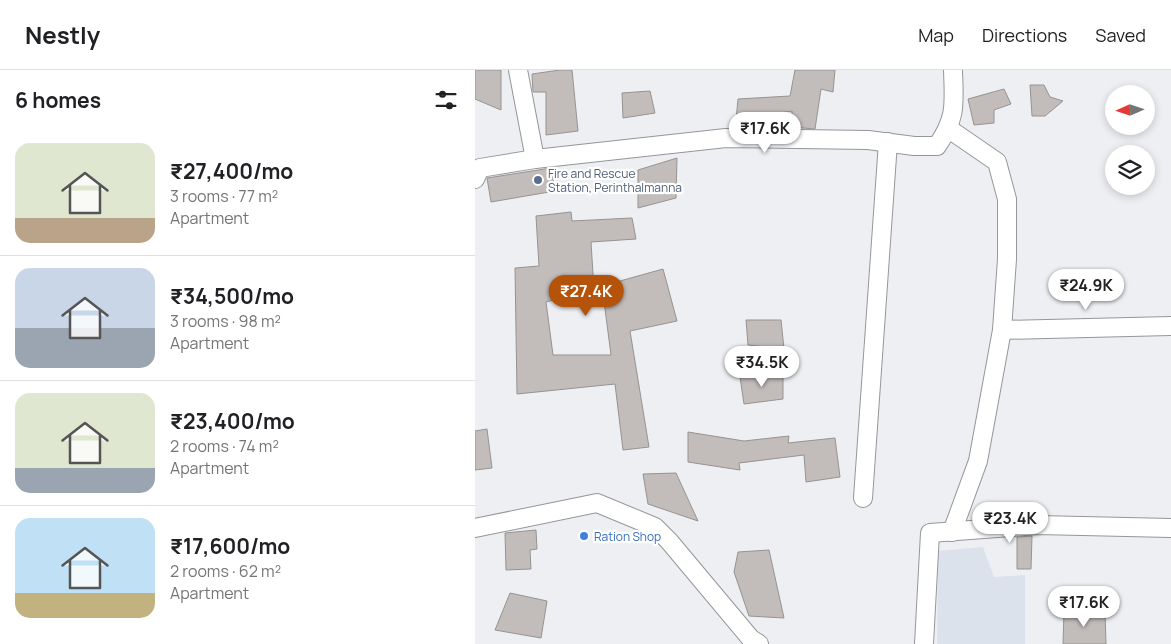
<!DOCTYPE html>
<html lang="en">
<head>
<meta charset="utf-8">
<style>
  :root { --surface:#fff; --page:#f2f2f2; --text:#202124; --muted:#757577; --line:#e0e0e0; --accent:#b45309 }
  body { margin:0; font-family:Manrope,sans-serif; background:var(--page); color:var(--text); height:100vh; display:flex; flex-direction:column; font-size:19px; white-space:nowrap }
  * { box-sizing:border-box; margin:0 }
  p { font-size:16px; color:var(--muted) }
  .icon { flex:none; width:28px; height:28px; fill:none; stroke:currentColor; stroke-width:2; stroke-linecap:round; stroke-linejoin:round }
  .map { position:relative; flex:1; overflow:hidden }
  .panel { display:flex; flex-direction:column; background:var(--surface); width:475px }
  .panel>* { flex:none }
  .needle { width:32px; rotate:267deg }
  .fabs { position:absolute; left:630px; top:15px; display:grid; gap:10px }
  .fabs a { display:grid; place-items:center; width:50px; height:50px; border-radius:50%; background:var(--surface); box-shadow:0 2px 8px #0003; font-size:25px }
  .price { position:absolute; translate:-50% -42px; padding:0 11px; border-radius:18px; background:#fff; color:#222; font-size:16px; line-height:32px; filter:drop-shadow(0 1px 2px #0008) }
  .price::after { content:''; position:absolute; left:50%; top:30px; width:15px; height:11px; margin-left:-8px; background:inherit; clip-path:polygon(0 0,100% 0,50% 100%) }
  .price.current { background:var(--accent); color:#fff }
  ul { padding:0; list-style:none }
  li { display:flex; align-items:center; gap:15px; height:125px; padding:0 15px }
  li+li { border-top:1px solid var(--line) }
  li span { display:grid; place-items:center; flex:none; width:140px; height:100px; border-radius:15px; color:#555 }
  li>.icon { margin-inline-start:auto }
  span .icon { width:60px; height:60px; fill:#fffc; stroke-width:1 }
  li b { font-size:21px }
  h2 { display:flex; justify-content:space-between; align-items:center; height:60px; padding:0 15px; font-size:21px }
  header { display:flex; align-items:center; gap:30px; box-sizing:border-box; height:70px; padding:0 25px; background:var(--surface); border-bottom:1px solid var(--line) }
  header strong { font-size:24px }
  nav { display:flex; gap:28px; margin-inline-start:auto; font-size:18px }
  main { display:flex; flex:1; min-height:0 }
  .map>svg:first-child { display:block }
  .built { fill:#dce2ec }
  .building { fill:#c2bdbb; stroke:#979391 }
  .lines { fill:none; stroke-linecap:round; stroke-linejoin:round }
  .minor-casing { stroke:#94969a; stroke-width:20 }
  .minor { stroke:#fff; stroke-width:18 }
  .service-dot { fill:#5c6f8a; stroke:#fff; stroke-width:2 }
  .shop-dot { fill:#3f7fe0; stroke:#fff; stroke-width:2 }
  .labels { text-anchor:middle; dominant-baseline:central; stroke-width:4.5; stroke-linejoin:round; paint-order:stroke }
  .service-label { font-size:12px; fill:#4e5e75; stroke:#fff; text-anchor:start }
  .shop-label { font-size:12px; fill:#366cbe; stroke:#fff; text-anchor:start }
</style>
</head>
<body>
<header>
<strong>Nestly</strong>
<nav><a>Map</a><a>Directions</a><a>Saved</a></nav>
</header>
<main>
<section class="panel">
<h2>6 homes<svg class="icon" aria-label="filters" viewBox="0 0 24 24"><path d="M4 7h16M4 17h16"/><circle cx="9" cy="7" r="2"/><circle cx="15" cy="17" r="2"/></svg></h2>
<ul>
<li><span style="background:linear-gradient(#dfe7d0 75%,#b9a48a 0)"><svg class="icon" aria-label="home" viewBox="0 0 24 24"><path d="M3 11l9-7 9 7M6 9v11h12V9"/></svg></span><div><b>₹27,400/mo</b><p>3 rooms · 77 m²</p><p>Apartment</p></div></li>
<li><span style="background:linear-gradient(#c9d6e8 60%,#9aa5b1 0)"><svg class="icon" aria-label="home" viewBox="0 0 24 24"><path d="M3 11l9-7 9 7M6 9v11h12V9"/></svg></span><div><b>₹34,500/mo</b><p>3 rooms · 98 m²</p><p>Apartment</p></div></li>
<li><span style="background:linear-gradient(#dfe7d0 75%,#9aa5b1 0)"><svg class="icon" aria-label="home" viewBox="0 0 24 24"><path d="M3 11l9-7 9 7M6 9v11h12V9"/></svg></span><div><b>₹23,400/mo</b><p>2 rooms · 74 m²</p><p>Apartment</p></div></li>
<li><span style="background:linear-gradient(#bfe0f5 75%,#c2b280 0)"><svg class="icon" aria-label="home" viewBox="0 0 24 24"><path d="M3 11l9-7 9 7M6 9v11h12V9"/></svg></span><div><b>₹17,600/mo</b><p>2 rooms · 62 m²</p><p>Apartment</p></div></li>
</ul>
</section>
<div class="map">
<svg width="696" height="574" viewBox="0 0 696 574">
  <rect width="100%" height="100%" fill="#edeff3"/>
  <!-- built -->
  <path class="built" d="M 508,477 L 519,507 L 550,505 L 550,574 L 462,574 L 463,481 Z"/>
  <!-- building -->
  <g class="building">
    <path d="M 0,0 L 26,0 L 26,40 L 0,29 Z"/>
    <path d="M 85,0 L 97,0 L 103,61 L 71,65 L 71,22 L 58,22 L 57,4 Z"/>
    <path d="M 320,0 L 360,0 L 358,22 L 346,19 L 340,59 L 316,57 L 317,41 L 261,50 L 263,29 L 315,26 Z"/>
    <path d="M 555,15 L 569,15 L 575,27 L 588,31 L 570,46 L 557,46 Z"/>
    <path d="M 529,19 L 536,34 L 519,40 L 519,53 L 499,55 L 493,29 Z"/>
    <path d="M 175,21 L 180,43 L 148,48 L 147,23 Z"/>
    <path d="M 202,88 L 201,128 L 163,138 L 163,100 Z"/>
    <path d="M 76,98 L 80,121 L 16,132 L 12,108 Z"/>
    <path d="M 96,142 L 97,151 L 157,148 L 161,169 L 116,172 L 119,220 L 71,232 L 78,285 L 136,285 L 127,216 L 188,199 L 202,251 L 155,261 L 174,377 L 148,380 L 140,314 L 42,324 L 40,198 L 64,196 L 61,146 Z"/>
    <path d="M 271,250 L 306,250 L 309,279 L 273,275 Z"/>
    <path d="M 308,304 L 308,329 L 269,334 L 265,307 Z"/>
    <path d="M 12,359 L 17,398 L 0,400 L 0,361 Z"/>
    <path d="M 213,362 L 269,371 L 314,366 L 313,373 L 360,368 L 365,407 L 331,412 L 329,385 L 264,393 L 265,400 L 213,392 Z"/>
    <path d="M 201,403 L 223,451 L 173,434 L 168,404 Z"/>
    <path d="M 61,460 L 62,479 L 55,480 L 56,499 L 31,500 L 30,463 Z"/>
    <path d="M 557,466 L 556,499 L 542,499 L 542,467 Z"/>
    <path d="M 294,480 L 309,548 L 274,546 L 259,502 L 263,482 Z"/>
    <path d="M 35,523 L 72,531 L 66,568 L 20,560 Z"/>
    <path d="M 589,541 L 630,542 L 631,574 L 588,574 Z"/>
  </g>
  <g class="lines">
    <!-- minor casing -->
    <g class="minor-casing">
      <g id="minor">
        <path d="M 43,0 L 60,89"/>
        <path d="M 474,59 L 522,92 L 532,129 L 532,189 L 527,260 L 503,391 L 477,462"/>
        <path d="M 0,109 L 5,98 L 60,89 L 251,68 L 393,70 L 439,76 L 462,76 C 482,47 479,34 478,0"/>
        <path d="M 527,260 L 696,256"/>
        <path d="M 388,428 L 413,72"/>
        <path d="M 0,458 L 122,433 L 180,457 L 194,471 L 276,569 L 284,574"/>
        <path d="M 449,574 L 455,463 L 563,455 L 696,458"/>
      </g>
    </g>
    <!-- minor -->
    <use href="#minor" class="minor"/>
  </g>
  <!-- markers -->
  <circle class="service-dot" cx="63" cy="110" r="5"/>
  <circle class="shop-dot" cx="109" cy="466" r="5"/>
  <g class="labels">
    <!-- service labels -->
    <g class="service-label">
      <text x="73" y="103">Fire and Rescue<tspan x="73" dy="14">Station, Perinthalmanna</tspan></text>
    </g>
    <!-- shop labels -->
    <g class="shop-label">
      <text x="119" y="466">Ration Shop</text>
    </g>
  </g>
</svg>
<div class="fabs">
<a><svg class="needle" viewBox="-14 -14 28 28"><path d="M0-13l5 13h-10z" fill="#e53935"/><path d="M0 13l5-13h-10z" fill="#757577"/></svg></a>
<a><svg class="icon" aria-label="layers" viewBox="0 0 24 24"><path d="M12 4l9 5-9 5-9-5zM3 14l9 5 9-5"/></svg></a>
</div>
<b class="price" style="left:290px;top:84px">₹17.6K</b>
<b class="price" style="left:611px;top:241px">₹24.9K</b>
<b class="price current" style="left:111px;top:247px">₹27.4K</b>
<b class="price" style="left:287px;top:318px">₹34.5K</b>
<b class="price" style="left:535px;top:474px">₹23.4K</b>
<b class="price" style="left:609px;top:558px">₹17.6K</b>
</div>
</main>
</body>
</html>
